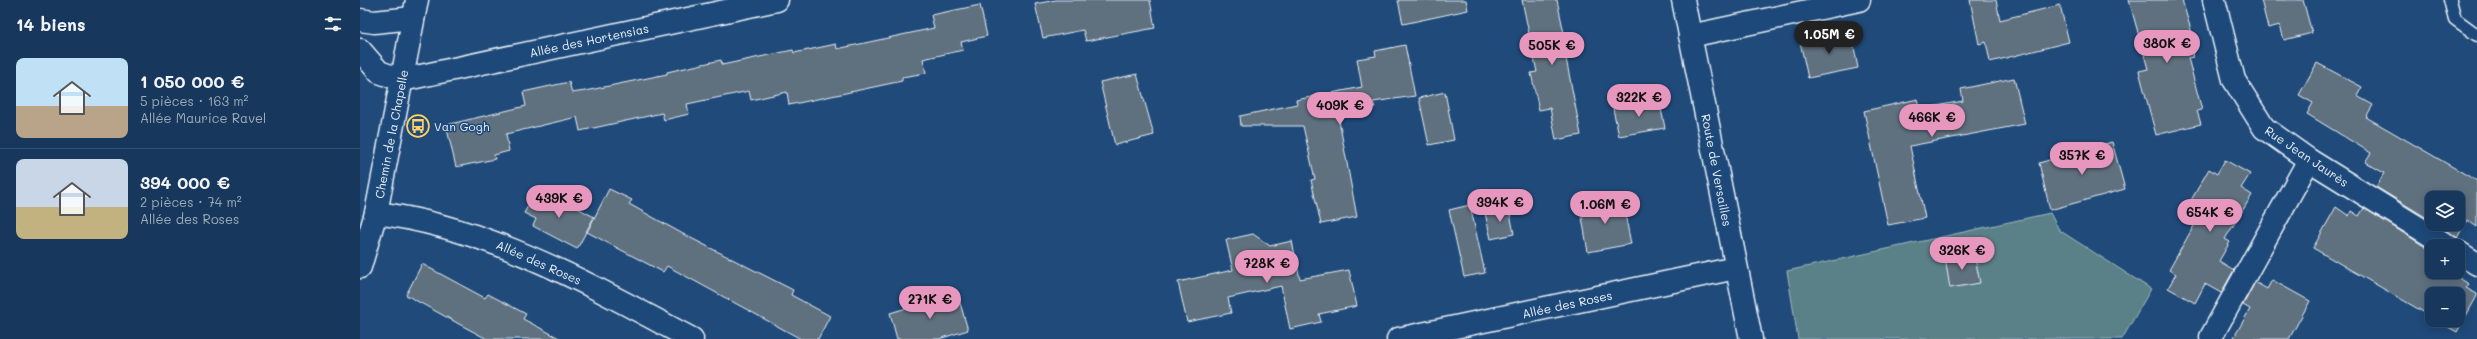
<!DOCTYPE html>
<html lang="fr">
<head>
<meta charset="utf-8">
<style>
  :root { --surface:#17385c; --page:#244365; --text:#f1f3f6; --muted:#9eacbb; --line:#365272; --accent:#e797bd }
  body { margin:0; font-family:Mali,sans-serif; background:var(--page); color:var(--text); height:100vh; display:flex; flex-direction:column; font-size:15px; white-space:nowrap }
  * { box-sizing:border-box; margin:0 }
  p { font-size:13px; color:var(--muted) }
  .icon { flex:none; width:22px; height:22px; fill:none; stroke:currentColor; stroke-width:2; stroke-linecap:round; stroke-linejoin:round }
  .map { position:relative; flex:1; overflow:hidden }
  .drawer { display:flex; flex-direction:column; background:var(--surface); width:360px }
  .drawer>* { flex:none }
  .buttons { position:absolute; left:2065px; top:191px; display:grid; gap:8px }
  .buttons a { display:grid; place-items:center; width:40px; height:40px; border-radius:8px; background:var(--surface); box-shadow:0 2px 10px #0003,0 0 0 1px var(--line); font-size:20px }
  .price { position:absolute; translate:-50% -34px; padding:0 9px; border-radius:14px; background:var(--accent); color:#111; font-size:13px; line-height:26px; filter:drop-shadow(0 1px 2px #0008) }
  .price::after { content:''; position:absolute; left:50%; top:24px; width:12px; height:9px; margin-left:-6px; background:inherit; clip-path:polygon(0 0,100% 0,50% 100%) }
  .price.active { background:#222; color:#fff }
  ul { padding:0; list-style:none }
  li { display:flex; align-items:center; gap:12px; height:100px; padding:0 16px }
  li+li { border-top:1px solid var(--line) }
  li span { display:grid; place-items:center; flex:none; width:112px; height:80px; border-radius:8px; color:#555 }
  li>.icon { margin-inline-start:auto }
  span .icon { width:48px; height:48px; fill:#fffc; stroke-width:1 }
  li b { font-size:17px }
  h2 { display:flex; justify-content:space-between; align-items:center; height:48px; padding:0 16px; font-size:17px }
  main { display:flex; flex:1; min-height:0 }
  .map>svg:first-child { display:block }
  .green { fill:#5a8187; stroke:#a1b9c0 }
  .building { fill:#5f707f; stroke:#e8f1f8 }
  .lines { fill:none; stroke-linecap:round; stroke-linejoin:round }
  .service-casing { stroke:#e8f1f8; stroke-width:15 }
  .minor-casing { stroke:#e8f1f8; stroke-width:25 }
  .secondary-casing { stroke:#e8f1f8; stroke-width:25 }
  .service { stroke:#1f4a7a; stroke-width:12 }
  .minor { stroke:#1f4a7a; stroke-width:22 }
  .secondary { stroke:#1f4a7a; stroke-width:22 }
  .labels { text-anchor:middle; dominant-baseline:central; stroke-width:3; stroke-linejoin:round; paint-order:stroke }
  .street-label { font-size:12px; fill:#e8f1f8; stroke:#1f4a7a }
  .poi-label { font-size:12px; fill:#e8f1f8; stroke:#1f4a7a; text-anchor:start }
</style>
</head>
<body>
<main>
<section class="drawer">
<h2>14 biens<svg class="icon" aria-label="filters" viewBox="0 0 24 24"><path d="M4 7h16M4 17h16"/><circle cx="9" cy="7" r="2"/><circle cx="15" cy="17" r="2"/></svg></h2>
<ul>
<li><span style="background:linear-gradient(#bfe0f5 60%,#b9a48a 0)"><svg class="icon" aria-label="home" viewBox="0 0 24 24"><path d="M3 11l9-7 9 7M6 9v11h12V9"/></svg></span><div><b>1 050 000 €</b><p>5 pièces · 163 m²</p><p>Allée Maurice Ravel</p></div></li>
<li><span style="background:linear-gradient(#c9d6e8 60%,#c2b280 0)"><svg class="icon" aria-label="home" viewBox="0 0 24 24"><path d="M3 11l9-7 9 7M6 9v11h12V9"/></svg></span><div><b>394 000 €</b><p>2 pièces · 74 m²</p><p>Allée des Roses</p></div></li>
</ul>
</section>
<div class="map">
<svg width="2117" height="339" viewBox="0 0 2117 339">
  <rect width="100%" height="100%" fill="#1f4a7a"/>
  <filter id="ink" filterUnits="userSpaceOnUse"><feTurbulence type="fractalNoise" baseFrequency=".025" numOctaves="2"/><feDisplacementMap in="SourceGraphic" scale="8" xChannelSelector="R" yChannelSelector="G"/><feConvolveMatrix kernelMatrix="1 2 1 2 8 2 1 2 1" color-interpolation-filters="sRGB"/></filter>
  <g filter="url(#ink)">
    <!-- green -->
    <path class="green" d="M 1690,213 L 1699,230 L 1791,289 L 1762,339 L 1438,339 L 1427,271 Z"/>
    <!-- building -->
    <g class="building">
      <path d="M 696,0 L 790,0 L 795,28 L 726,41 L 723,30 L 683,38 L 675,4 Z"/>
      <path d="M 1038,0 L 1106,0 L 1108,10 L 1043,24 Z"/>
      <path d="M 1162,0 L 1197,0 L 1206,43 L 1203,43 L 1221,135 L 1196,140 L 1190,108 L 1179,110 L 1171,73 L 1177,72 Z"/>
      <path d="M 1610,0 L 1636,0 L 1640,20 L 1700,5 L 1709,42 L 1630,62 L 1626,42 L 1619,44 Z"/>
      <path d="M 1769,0 L 1822,0 L 1835,43 L 1830,45 L 1833,57 L 1828,58 L 1842,110 L 1837,111 L 1841,124 L 1796,135 L 1779,71 L 1788,69 Z"/>
      <path d="M 1901,0 L 1943,0 L 1952,33 L 1924,40 L 1920,25 L 1908,28 Z"/>
      <path d="M 620,5 L 627,36 L 601,42 L 603,50 L 563,59 L 566,73 L 542,77 L 542,81 L 429,105 L 427,92 L 391,100 L 389,91 L 327,104 L 329,114 L 304,120 L 302,113 L 220,131 L 217,117 L 146,134 L 149,151 L 134,155 L 135,159 L 96,167 L 86,125 L 166,106 L 163,92 L 209,82 L 212,93 L 225,91 L 307,74 L 307,72 L 361,60 L 362,65 L 433,50 L 434,53 L 476,44 L 477,49 L 574,28 L 571,15 Z"/>
      <path d="M 1491,32 L 1498,68 L 1448,78 L 1440,42 Z"/>
      <path d="M 1045,45 L 1055,96 L 1013,102 L 1015,107 L 978,115 L 997,217 L 961,224 L 951,180 L 955,179 L 943,126 L 881,126 L 880,116 L 937,104 L 936,100 L 1002,87 L 997,59 L 1016,56 L 1015,51 Z"/>
      <path d="M 1957,63 L 2002,87 L 1997,96 L 2013,105 L 2006,117 L 2117,181 L 2117,227 L 2107,220 L 2097,238 L 2076,224 L 2098,224 L 2098,198 L 2072,198 L 2072,221 L 2016,187 L 2024,173 L 2005,162 L 2011,153 L 1947,114 L 1953,103 L 1939,95 Z"/>
      <path d="M 777,74 L 794,135 L 755,145 L 740,82 Z"/>
      <path d="M 1654,78 L 1665,124 L 1550,146 L 1565,218 L 1528,225 L 1504,111 L 1558,99 L 1560,109 L 1603,101 L 1601,89 Z"/>
      <path d="M 1085,92 L 1094,140 L 1069,145 L 1059,98 Z"/>
      <path d="M 1299,99 L 1305,128 L 1259,136 L 1253,109 Z"/>
      <path d="M 1752,142 L 1765,189 L 1690,210 L 1679,163 Z"/>
      <path d="M 1865,160 L 1890,174 L 1881,188 L 1892,195 L 1865,239 L 1870,242 L 1859,261 L 1874,270 L 1861,293 L 1845,284 L 1835,303 L 1808,288 L 1816,274 L 1809,270 L 1836,222 L 1833,221 L 1841,208 L 1830,202 L 1849,169 L 1857,174 Z"/>
      <path d="M 249,189 L 272,200 L 269,204 L 323,234 L 433,290 L 431,295 L 470,316 L 458,339 L 441,339 L 307,266 L 303,272 L 227,232 Z"/>
      <path d="M 176,192 L 187,198 L 190,193 L 234,217 L 217,249 L 173,226 L 176,219 L 164,213 Z"/>
      <path d="M 1262,198 L 1271,244 L 1228,252 L 1220,206 Z"/>
      <path d="M 1110,205 L 1125,273 L 1104,277 L 1089,210 Z"/>
      <path d="M 1976,207 L 1989,216 L 1991,211 L 1999,216 L 2004,208 L 2072,251 L 2072,272 L 2089,272 L 2109,284 L 2106,288 L 2117,294 L 2117,296 L 2097,332 L 2076,320 L 2098,320 L 2098,294 L 2072,294 L 2072,317 L 1953,248 Z"/>
      <path d="M 1149,208 L 1154,234 L 1131,239 L 1125,213 Z"/>
      <path d="M 893,234 L 910,246 L 932,241 L 940,279 L 989,270 L 997,306 L 959,314 L 961,322 L 930,329 L 921,286 L 868,298 L 871,313 L 827,322 L 818,282 L 873,270 L 866,240 Z"/>
      <path d="M 1614,253 L 1620,283 L 1590,288 L 1585,258 Z"/>
      <path d="M 62,264 L 125,298 L 128,294 L 166,314 L 163,319 L 201,339 L 127,339 L 99,324 L 46,295 Z"/>
      <path d="M 1912,280 L 1950,301 L 1929,339 L 1873,339 L 1890,309 L 1883,305 L 1895,282 L 1907,289 Z"/>
      <path d="M 597,293 L 608,330 L 579,339 L 537,339 L 530,313 Z"/>
    </g>
    <g class="lines">
      <!-- service casing -->
      <g class="service-casing">
        <path id="service" d="M 2090,0 L 2095,19 L 2117,35"/>
      </g>
      <!-- minor casing -->
      <g class="minor-casing">
        <g id="minor">
          <path d="M 1854,0 L 1874,80 L 1904,128 L 1949,160 L 2088,246"/>
          <path d="M 0,20 L 14,22 L 53,18"/>
          <path d="M 1330,36 L 1499,0"/>
          <path d="M 0,50 L 19,72 L 42,80"/>
          <path d="M 42,80 L 417,0"/>
          <path d="M 16,213 C 130,227 232,286 332,339"/>
          <path d="M 2098,252 L 2117,264"/>
          <path d="M 0,267 L 16,213 L 57,0"/>
          <path d="M 1851,337 L 1949,160"/>
          <path d="M 1038,339 L 1376,268"/>
        </g>
      </g>
      <!-- secondary casing -->
      <g class="secondary-casing">
        <path id="secondary" d="M 1323,0 L 1391,339"/>
      </g>
      <!-- service -->
      <use href="#service" class="service"/>
      <!-- minor -->
      <use href="#minor" class="minor"/>
      <!-- secondary -->
      <use href="#secondary" class="secondary"/>
    </g>
  </g>
  <!-- icons -->
  <defs>
    <g id="bus-ring" transform="scale(1.15)"><circle r="9.5" fill="#1f4a7a" stroke="#ffd166" stroke-width="1.5"/><path d="M-5-6H5V4H4V6H2V4H-2V6H-4V4H-5ZM-3.5-4V0h7V-4ZM-3.5 1.2v1.5H-2V1.2ZM2 1.2v1.5H3.5V1.2Z" fill="#ffd166"/></g>
  </defs>
  <g fill-rule="evenodd">
    <use href="#bus-ring" x="58" y="126"/>
  </g>
  <g class="labels">
    <!-- street labels -->
    <g class="street-label">
      <text transform="translate(229 40) rotate(-12)">Allée des Hortensias</text>
      <text transform="translate(31 134) rotate(-79)">Chemin de la Chapelle</text>
      <text transform="translate(1947 156) rotate(34)">Rue Jean Jaurès</text>
      <text transform="translate(1357 170) rotate(79)">Route de Versailles</text>
      <text transform="translate(179 262) rotate(24)">Allée des Roses</text>
      <text transform="translate(1207 304) rotate(-12)">Allée des Roses</text>
    </g>
    <!-- poi labels -->
    <g class="poi-label">
      <text x="74" y="126">Van Gogh</text>
    </g>
  </g>
</svg>
<div class="buttons">
<a><svg class="icon" aria-label="layers" viewBox="0 0 24 24"><path d="M12 4l9 5-9 5-9-5zM3 14l9 5 9-5"/></svg></a>
<a>+</a>
<a>−</a>
</div>
<b class="price active" style="left:1469px;top:55px">1.05M €</b>
<b class="price" style="left:1807px;top:64px">380K €</b>
<b class="price" style="left:1192px;top:66px">505K €</b>
<b class="price" style="left:1279px;top:118px">322K €</b>
<b class="price" style="left:980px;top:126px">409K €</b>
<b class="price" style="left:1572px;top:138px">466K €</b>
<b class="price" style="left:1722px;top:176px">357K €</b>
<b class="price" style="left:199px;top:219px">439K €</b>
<b class="price" style="left:1140px;top:223px">394K €</b>
<b class="price" style="left:1245px;top:225px">1.06M €</b>
<b class="price" style="left:1850px;top:233px">654K €</b>
<b class="price" style="left:1602px;top:271px">326K €</b>
<b class="price" style="left:907px;top:284px">728K €</b>
<b class="price" style="left:570px;top:320px">271K €</b>
</div>
</main>
</body>
</html>
